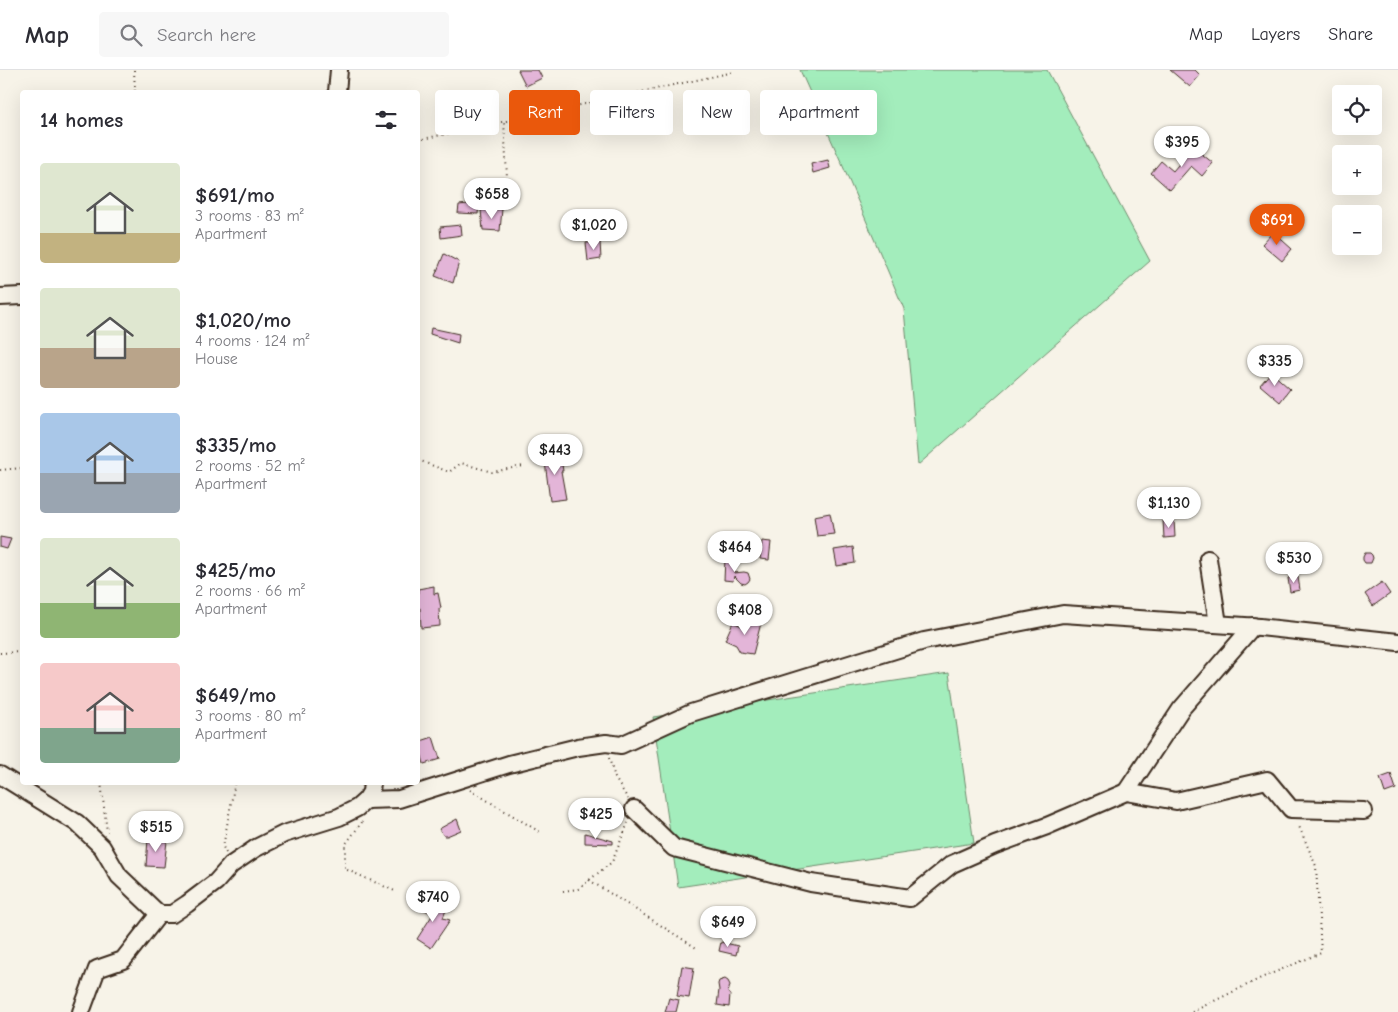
<!DOCTYPE html>
<html lang="en">
<head>
<meta charset="utf-8">
<style>
  :root { --surface:#fff; --page:#f7f7f7; --text:#2b2b33; --muted:#7c7c81; --line:#e1e1e2; --accent:#ea580c }
  body { margin:0; font-family:"Comic Neue",sans-serif; background:var(--page); color:var(--text); height:100vh; display:flex; flex-direction:column; font-size:19px; white-space:nowrap }
  * { box-sizing:border-box; margin:0 }
  p { font-size:16px; color:var(--muted) }
  .icon { flex:none; width:28px; height:28px; fill:none; stroke:currentColor; stroke-width:2; stroke-linecap:round; stroke-linejoin:round }
  .map { position:relative; flex:1; overflow:hidden }
  .sheet { position:absolute; left:20px; top:20px; width:400px; height:695px; display:flex; flex-direction:column; background:var(--surface); border-radius:5px; box-shadow:0 5px 20px #0002 }
  .sheet>* { flex:none }
  .banner { position:absolute; left:435px; top:20px; width:475px; height:45px; display:flex; gap:10px }
  .tools { position:absolute; left:1332px; top:15px; display:grid; gap:10px }
  .tools a { display:grid; place-items:center; width:50px; height:50px; border-radius:5px; background:var(--surface); box-shadow:0 5px 20px #0002; font-size:25px }
  .price { position:absolute; translate:-50% -42px; padding:0 11px; border-radius:18px; background:#fff; color:#222; font-size:16px; line-height:32px; filter:drop-shadow(0 1px 2px #0008) }
  .price::after { content:''; position:absolute; left:50%; top:30px; width:15px; height:11px; margin-left:-8px; background:inherit; clip-path:polygon(0 0,100% 0,50% 100%) }
  .price.selected { background:var(--accent); color:#fff }
  ul { padding:0; list-style:none }
  li { display:flex; align-items:center; gap:15px; height:125px; padding:0 20px }
  li span { display:grid; place-items:center; flex:none; width:140px; height:100px; border-radius:5px; color:#555 }
  li>.icon { margin-inline-start:auto }
  span .icon { width:60px; height:60px; fill:#fffc; stroke-width:1 }
  li b { font-size:21px }
  h2 { display:flex; justify-content:space-between; align-items:center; height:60px; padding:0 20px; font-size:21px }
  .chip { padding:0 18px; border-radius:5px; background:var(--surface); box-shadow:0 5px 20px #0002; font-size:18px; line-height:45px }
  .chip.selected { background:var(--accent); color:#fff }
  header { display:flex; align-items:center; gap:30px; box-sizing:border-box; height:70px; padding:0 25px; background:var(--surface); border-bottom:1px solid var(--line) }
  header strong { font-size:24px }
  nav { display:flex; gap:28px; margin-inline-start:auto; font-size:18px }
  .search { width:350px; height:45px; background:var(--page); display:flex; align-items:center; gap:12px; box-sizing:border-box; padding:0 18px; border-radius:5px; color:var(--muted); font-size:19px }
  .map>svg:first-child { display:block }
  .green { fill:#a3edbc; stroke:#6f8c6d }
  .building { fill:#e3b5d8; stroke:#3b2a1e }
  .lines { fill:none; stroke-linecap:round; stroke-linejoin:round }
  .minor-casing { stroke:#3b2a1e; stroke-width:20 }
  .path { stroke:#3b2a1e; stroke-width:2; stroke-dasharray:1 4; stroke-linecap:butt }
  .minor { stroke:#f7f3e8; stroke-width:16 }
</style>
</head>
<body>
<header>
<strong>Map</strong>
<div class="search"><svg class="icon" aria-label="search" viewBox="0 0 24 24"><circle cx="10" cy="10" r="6"/><path d="M15 15l6 6"/></svg>Search here</div>
<nav><a>Map</a><a>Layers</a><a>Share</a></nav>
</header>
<div class="map">
<svg width="1398" height="942" viewBox="0 0 1398 942">
  <rect width="100%" height="100%" fill="#f7f3e8"/>
  <filter id="ink" filterUnits="userSpaceOnUse"><feTurbulence type="fractalNoise" baseFrequency=".02" numOctaves="2"/><feDisplacementMap in="SourceGraphic" scale="10" xChannelSelector="R" yChannelSelector="G"/><feConvolveMatrix kernelMatrix="1 2 1 2 8 2 1 2 1" color-interpolation-filters="sRGB"/></filter>
  <g filter="url(#ink)">
    <!-- green -->
    <g class="green">
      <path d="M 800,0 L 1047,0 L 1150,191 L 918,395 L 904,239 L 842,94 Z"/>
      <path d="M 949,603 L 974,773 L 678,817 L 653,647 Z"/>
    </g>
    <!-- building -->
    <g class="building">
      <path d="M 518,0 L 538,0 L 542,8 L 526,16 Z"/>
      <path d="M 1170,0 L 1195,0 L 1200,5 L 1190,17 Z"/>
      <path d="M 1193,77 L 1213,93 L 1202,106 L 1191,96 L 1170,120 L 1151,103 L 1161,91 L 1173,101 Z"/>
      <path d="M 828,90 L 830,98 L 813,103 L 811,94 Z"/>
      <path d="M 479,133 L 478,144 L 458,143 L 459,135 Z"/>
      <path d="M 502,139 L 500,161 L 483,160 L 481,140 Z"/>
      <path d="M 461,155 L 462,165 L 441,168 L 440,157 Z"/>
      <path d="M 1273,162 L 1292,179 L 1282,191 L 1262,174 Z"/>
      <path d="M 600,172 L 601,189 L 588,191 L 586,173 Z"/>
      <path d="M 444,184 L 459,192 L 453,213 L 435,206 Z"/>
      <path d="M 431,258 L 459,264 L 458,273 L 430,264 Z"/>
      <path d="M 1271,302 L 1290,319 L 1280,332 L 1260,315 Z"/>
      <path d="M 560,382 L 563,401 L 561,401 L 566,429 L 550,431 L 544,384 Z"/>
      <path d="M 830,443 L 834,464 L 817,466 L 814,446 Z"/>
      <path d="M 1163,450 L 1174,450 L 1175,467 L 1164,468 Z"/>
      <path d="M 0,467 L 11,469 L 7,479 L 0,477 Z"/>
      <path d="M 762,471 L 771,472 L 769,490 L 760,489 Z"/>
      <path d="M 853,477 L 855,493 L 837,496 L 834,480 Z"/>
      <path d="M 1365,483 L 1370,483 L 1372,485 L 1373,488 L 1371,493 L 1365,493 L 1363,490 L 1363,487 Z"/>
      <path d="M 725,489 L 735,490 L 734,503 L 744,502 L 748,503 L 750,509 L 748,512 L 745,514 L 741,513 L 734,506 L 733,511 L 724,510 Z"/>
      <path d="M 1298,507 L 1300,520 L 1290,522 L 1288,508 Z"/>
      <path d="M 1382,512 L 1390,524 L 1373,536 L 1365,524 Z"/>
      <path d="M 434,516 L 434,524 L 438,523 L 441,538 L 439,539 L 440,556 L 421,558 L 420,538 L 418,538 L 418,519 Z"/>
      <path d="M 751,548 L 761,553 L 753,584 L 740,582 L 736,575 L 725,570 L 733,552 L 744,557 Z"/>
      <path d="M 433,667 L 440,689 L 424,694 L 418,672 Z"/>
      <path d="M 1391,704 L 1396,719 L 1385,723 L 1380,708 Z"/>
      <path d="M 457,749 L 461,760 L 447,766 L 444,766 L 439,759 Z"/>
      <path d="M 585,763 L 613,771 L 613,774 L 585,773 Z"/>
      <path d="M 148,769 L 167,771 L 164,797 L 146,796 Z"/>
      <path d="M 423,827 L 434,831 L 433,833 L 446,840 L 443,848 L 450,850 L 431,878 L 417,869 L 433,844 L 419,837 Z"/>
      <path d="M 721,872 L 738,876 L 736,885 L 719,881 Z"/>
      <path d="M 682,896 L 694,898 L 689,928 L 677,926 Z"/>
      <path d="M 725,909 L 728,911 L 730,915 L 728,923 L 730,924 L 729,937 L 717,935 L 719,920 L 718,914 L 719,911 Z"/>
      <path d="M 669,928 L 679,930 L 676,942 L 665,942 Z"/>
    </g>
    <g class="lines">
      <!-- minor casing -->
      <g class="minor-casing">
        <g id="minor">
          <path d="M 337,22 L 339,0"/>
          <path d="M 0,227 L 22,226"/>
          <path d="M 1208,489 L 1218,554"/>
          <path d="M 0,705 L 77,753 L 102,777 L 119,806 L 159,844 L 172,844 L 187,834 L 216,812 L 231,795 L 256,778 L 284,764 L 339,747 L 357,738 L 366,730 L 371,722 L 372,712"/>
          <path d="M 1126,722 L 1181,639 L 1253,556"/>
          <path d="M 366,730 L 399,729 L 509,694 L 578,677 L 606,673 L 621,675 L 691,643 L 924,571 L 1063,544 L 1260,557 L 1398,572"/>
          <path d="M 634,739 L 674,778 L 811,813 L 910,828 L 952,794 L 995,775 L 1047,756 L 1126,722 L 1176,731 L 1267,710 L 1291,739 L 1364,741"/>
          <path d="M 81,942 L 97,899 L 123,890 L 159,844"/>
        </g>
      </g>
      <!-- path -->
      <g class="path">
        <path d="M 134,0 L 135,22"/>
        <path d="M 418,70 L 734,2"/>
        <path d="M 495,137 L 507,107 L 504,51"/>
        <path d="M 418,197 L 420,198"/>
        <path d="M 418,390 L 449,402 L 461,393 L 492,402 L 523,396"/>
        <path d="M 0,400 L 22,398"/>
        <path d="M 0,583 L 22,582"/>
        <path d="M 609,688 L 615,708 L 628,729"/>
        <path d="M 101,712 L 107,762"/>
        <path d="M 470,720 L 540,762"/>
        <path d="M 362,752 L 345,775 L 345,799 L 397,822"/>
        <path d="M 226,783 L 223,777 L 235,712"/>
        <path d="M 589,810 L 698,879"/>
        <path d="M 563,821 L 578,819 L 612,792 L 628,753"/>
        <path d="M 1192,942 L 1261,908 L 1321,883 L 1316,796 L 1298,754"/>
      </g>
      <!-- minor -->
      <use href="#minor" class="minor"/>
    </g>
  </g>
</svg>
<div class="tools">
<a><svg class="icon" aria-label="locate" viewBox="0 0 24 24"><circle cx="12" cy="12" r="6"/><path d="M12 2v4M12 18v4M2 12h4M18 12h4"/></svg></a>
<a>+</a>
<a>−</a>
</div>
<b class="price" style="left:1182px;top:98px">$395</b>
<b class="price" style="left:492px;top:150px">$658</b>
<b class="price selected" style="left:1277px;top:176px">$691</b>
<b class="price" style="left:594px;top:181px">$1,020</b>
<b class="price" style="left:1275px;top:317px">$335</b>
<b class="price" style="left:555px;top:406px">$443</b>
<b class="price" style="left:1169px;top:459px">$1,130</b>
<b class="price" style="left:735px;top:503px">$464</b>
<b class="price" style="left:1294px;top:514px">$530</b>
<b class="price" style="left:745px;top:566px">$408</b>
<b class="price" style="left:596px;top:770px">$425</b>
<b class="price" style="left:156px;top:783px">$515</b>
<b class="price" style="left:433px;top:853px">$740</b>
<b class="price" style="left:728px;top:878px">$649</b>
<div class="banner">
<a class="chip">Buy</a>
<a class="chip selected">Rent</a>
<a class="chip">Filters</a>
<a class="chip">New</a>
<a class="chip">Apartment</a>
</div>
<section class="sheet">
<h2>14 homes<svg class="icon" aria-label="filters" viewBox="0 0 24 24"><path d="M4 7h16M4 17h16"/><circle cx="9" cy="7" r="2"/><circle cx="15" cy="17" r="2"/></svg></h2>
<ul>
<li><span style="background:linear-gradient(#dfe7d0 70%,#c2b280 0)"><svg class="icon" aria-label="home" viewBox="0 0 24 24"><path d="M3 11l9-7 9 7M6 9v11h12V9"/></svg></span><div><b>$691/mo</b><p>3 rooms · 83 m²</p><p>Apartment</p></div></li>
<li><span style="background:linear-gradient(#dfe7d0 60%,#b9a48a 0)"><svg class="icon" aria-label="home" viewBox="0 0 24 24"><path d="M3 11l9-7 9 7M6 9v11h12V9"/></svg></span><div><b>$1,020/mo</b><p>4 rooms · 124 m²</p><p>House</p></div></li>
<li><span style="background:linear-gradient(#a9c7e8 60%,#9aa5b1 0)"><svg class="icon" aria-label="home" viewBox="0 0 24 24"><path d="M3 11l9-7 9 7M6 9v11h12V9"/></svg></span><div><b>$335/mo</b><p>2 rooms · 52 m²</p><p>Apartment</p></div></li>
<li><span style="background:linear-gradient(#dfe7d0 65%,#8fb573 0)"><svg class="icon" aria-label="home" viewBox="0 0 24 24"><path d="M3 11l9-7 9 7M6 9v11h12V9"/></svg></span><div><b>$425/mo</b><p>2 rooms · 66 m²</p><p>Apartment</p></div></li>
<li><span style="background:linear-gradient(#f6c9c9 65%,#7fa58c 0)"><svg class="icon" aria-label="home" viewBox="0 0 24 24"><path d="M3 11l9-7 9 7M6 9v11h12V9"/></svg></span><div><b>$649/mo</b><p>3 rooms · 80 m²</p><p>Apartment</p></div></li>
</ul>
</section>
</div>
</body>
</html>
